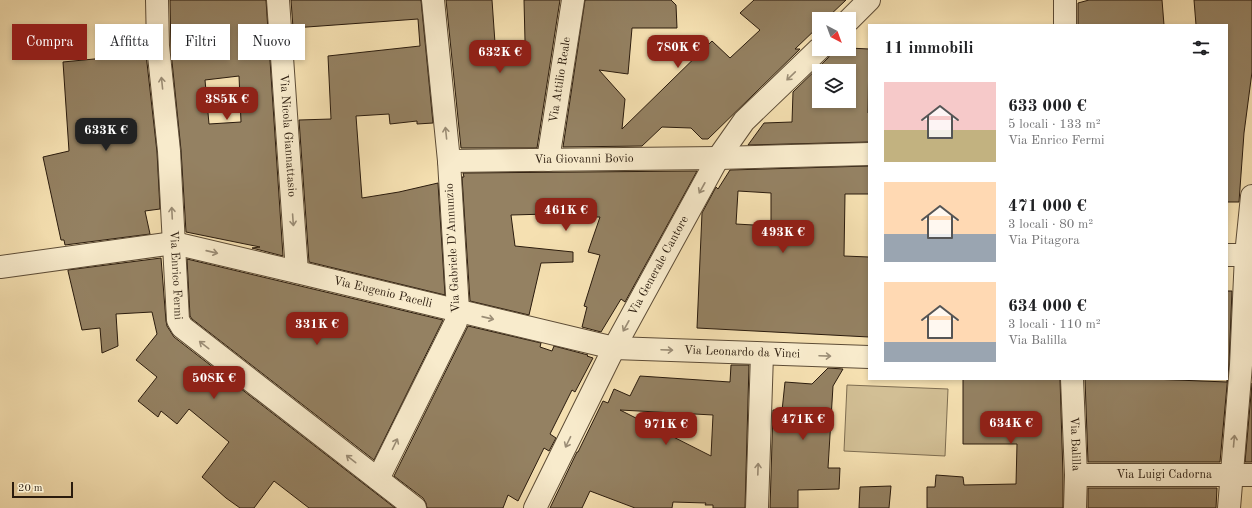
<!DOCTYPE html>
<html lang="it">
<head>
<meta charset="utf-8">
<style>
  :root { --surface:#fff; --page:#f6f6f6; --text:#202124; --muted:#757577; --accent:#8f2418 }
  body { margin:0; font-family:"Old Standard TT",serif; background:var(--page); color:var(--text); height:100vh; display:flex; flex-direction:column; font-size:15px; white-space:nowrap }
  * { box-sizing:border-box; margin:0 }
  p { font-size:13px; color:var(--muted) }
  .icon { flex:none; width:22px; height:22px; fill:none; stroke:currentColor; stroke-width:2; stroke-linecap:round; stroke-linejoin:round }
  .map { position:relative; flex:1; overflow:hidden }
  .drawer { position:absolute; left:868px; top:24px; width:360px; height:356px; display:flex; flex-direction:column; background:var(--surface); border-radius:0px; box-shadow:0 2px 6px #0003 }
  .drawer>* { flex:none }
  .hud { position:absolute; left:12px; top:24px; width:380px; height:36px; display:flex; gap:8px }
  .needle { width:26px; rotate:139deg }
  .buttons { position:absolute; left:812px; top:12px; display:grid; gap:8px }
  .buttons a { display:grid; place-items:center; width:44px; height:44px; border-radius:0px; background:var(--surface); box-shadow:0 2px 6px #0003; font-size:20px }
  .scale { position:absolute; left:12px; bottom:10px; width:61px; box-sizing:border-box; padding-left:4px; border:2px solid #2a1b0d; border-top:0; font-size:11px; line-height:14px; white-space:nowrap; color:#2a1b0d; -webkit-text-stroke:3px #f8ebcc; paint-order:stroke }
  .price { position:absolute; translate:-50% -34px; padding:0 9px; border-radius:8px; background:var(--accent); color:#fff; font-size:13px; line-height:26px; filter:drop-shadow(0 1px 2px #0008) }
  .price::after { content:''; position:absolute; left:50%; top:24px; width:12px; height:9px; margin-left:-6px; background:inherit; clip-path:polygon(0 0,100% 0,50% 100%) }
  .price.active { background:#222; color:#fff }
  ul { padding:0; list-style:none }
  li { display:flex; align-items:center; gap:12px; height:100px; padding:0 16px }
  li span { display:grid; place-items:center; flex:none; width:112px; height:80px; border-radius:0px; color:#555 }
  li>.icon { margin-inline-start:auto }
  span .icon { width:48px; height:48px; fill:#fffc; stroke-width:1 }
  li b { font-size:17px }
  h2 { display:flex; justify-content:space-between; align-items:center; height:48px; padding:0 16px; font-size:17px }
  .tag { padding:0 14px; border-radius:0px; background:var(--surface); box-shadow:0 2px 6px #0003; font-size:14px; line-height:36px }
  .tag.active { background:var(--accent); color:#fff }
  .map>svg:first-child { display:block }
  .garden { fill:#d2bf95; stroke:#7e6d51 }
  .building { fill:#948162; stroke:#2a1b0d; fill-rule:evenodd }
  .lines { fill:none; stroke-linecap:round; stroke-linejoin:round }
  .minor-casing { stroke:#5d4c36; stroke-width:24 }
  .minor { stroke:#f8ebcc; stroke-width:22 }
  .oneway { stroke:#9b8d76 }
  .labels { text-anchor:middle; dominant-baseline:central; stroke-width:3; stroke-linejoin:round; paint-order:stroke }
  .street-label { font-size:12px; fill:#2a1b0d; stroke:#f8ebcc }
</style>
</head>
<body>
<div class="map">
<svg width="1252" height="508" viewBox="0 0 1252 508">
  <rect width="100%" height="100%" fill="#f5e0b1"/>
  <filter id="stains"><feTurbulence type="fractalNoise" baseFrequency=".005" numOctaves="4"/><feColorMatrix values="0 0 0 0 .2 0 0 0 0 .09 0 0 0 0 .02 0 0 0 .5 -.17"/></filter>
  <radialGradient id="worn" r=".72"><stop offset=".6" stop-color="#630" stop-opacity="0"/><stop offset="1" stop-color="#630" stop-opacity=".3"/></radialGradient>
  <!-- garden -->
  <path class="garden" d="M 847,385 L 948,389 L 945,456 L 844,451 Z"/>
  <!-- building -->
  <g class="building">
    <path d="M 170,0 L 266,0 L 283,256 L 252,248 L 260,247 L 186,232 L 181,150 L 171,52 ZM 239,76 L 241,122 L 209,124 L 205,80 Z"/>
    <path d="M 291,0 L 421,0 L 433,123 L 417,124 L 417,121 L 390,124 L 389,114 L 356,116 L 362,198 L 399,192 L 438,183 L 445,295 L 309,262 L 299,120 L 331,119 L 328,56 L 420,46 L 418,19 L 293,28 Z"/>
    <path d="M 446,0 L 492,0 L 495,43 L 525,41 L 524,0 L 560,0 L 537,148 L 461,148 Z"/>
    <path d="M 585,0 L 671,0 L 676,5 L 677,28 L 632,28 L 628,74 L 599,70 L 625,99 L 622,129 L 712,41 L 730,58 L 760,30 L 740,13 L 754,0 L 846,0 L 826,19 L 819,19 L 819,26 L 795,49 L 800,49 L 708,139 L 702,139 L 691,128 L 662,127 L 642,146 L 563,147 Z"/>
    <path d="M 1089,0 L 1162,0 L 1164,25 L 1078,25 L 1078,3 Z"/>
    <path d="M 1194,0 L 1252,0 L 1252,72 L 1244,133 L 1239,202 L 1227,202 L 1227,25 L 1196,25 Z"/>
    <path d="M 849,48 L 869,49 L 868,113 L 869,113 L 869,142 L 748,145 L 764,123 L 792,122 L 793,92 L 828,58 L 831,53 L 831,49 ZM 819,71 L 849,71 L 849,101 L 819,101 Z"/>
    <path d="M 146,54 L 157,152 L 160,209 L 145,211 L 150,234 L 65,245 L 64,240 L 61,240 L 43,157 L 69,151 L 63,62 Z"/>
    <path d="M 869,166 L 869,194 L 845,194 L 844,256 L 869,257 L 869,337 L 697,328 L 702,213 L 716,187 L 718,189 L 730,170 ZM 738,191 L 771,193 L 771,226 L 736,224 Z"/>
    <path d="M 697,171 L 625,302 L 621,299 L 601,332 L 582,327 L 587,307 L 584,306 L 600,255 L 588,252 L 600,217 L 580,217 L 581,208 L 549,210 L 548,214 L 511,215 L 515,246 L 573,252 L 573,262 L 541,263 L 529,315 L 470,301 L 462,177 L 464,177 L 463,173 Z"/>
    <path d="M 161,258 L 166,321 L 167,326 L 174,337 L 395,508 L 309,508 L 274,481 L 254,508 L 240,508 L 226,498 L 202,477 L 229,442 L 189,409 L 177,424 L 161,411 L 158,417 L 138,401 L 157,377 L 136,360 L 157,334 L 152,312 L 116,314 L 118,346 L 102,353 L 100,328 L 82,330 L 68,271 L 68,270 Z"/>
    <path d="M 187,259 L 443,320 L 374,460 L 192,319 L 190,316 Z"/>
    <path d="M 1227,291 L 1232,291 L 1229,364 L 1220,462 L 1088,462 L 1085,379 L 1151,379 L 1227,382 Z"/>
    <path d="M 468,326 L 541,343 L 540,347 L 552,351 L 554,346 L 588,355 L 587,356 L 593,358 L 575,392 L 572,390 L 550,434 L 556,438 L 549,451 L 544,448 L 518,501 L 508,495 L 503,508 L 427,508 L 426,503 L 423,498 L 394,476 Z"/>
    <path d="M 731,365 L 749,365 L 745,508 L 713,508 L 713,505 L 705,505 L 706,503 L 673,502 L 672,508 L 635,508 L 590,491 L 582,508 L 550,508 L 577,452 L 578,452 L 603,401 L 608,403 L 614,389 L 630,396 L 640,376 L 730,382 ZM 620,410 L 713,415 L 711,456 Z"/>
    <path d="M 828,368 L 843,369 L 833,386 L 828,468 L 840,468 L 839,489 L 798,490 L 798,508 L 770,508 L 773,410 L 782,411 L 785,382 L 812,384 Z"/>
    <path d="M 963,379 L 1060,379 L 1063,475 L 1063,508 L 927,508 L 927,487 L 935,487 L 936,475 L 963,477 L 964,485 L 1016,484 L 1017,444 L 963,444 Z"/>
    <path d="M 1252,383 L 1252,462 L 1245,462 Z"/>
    <path d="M 891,486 L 889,508 L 859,508 L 860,487 Z"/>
    <path d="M 1088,488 L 1217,488 L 1216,508 L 1088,508 Z"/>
  </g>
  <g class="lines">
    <!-- minor casing -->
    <g class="minor-casing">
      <g id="minor">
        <path id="s1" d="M 157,0 L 158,46 L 169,151 L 178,320 L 182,327 L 415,508"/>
        <path id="s2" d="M 278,0 L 297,272"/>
        <path d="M 1065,0 L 1065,25"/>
        <path d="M 849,20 L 869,0"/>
        <path id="s3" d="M 548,160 L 573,0"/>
        <path id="s4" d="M 449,161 L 718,158 L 869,154"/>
        <path d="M 1227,255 L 1252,255"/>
        <path id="s5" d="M 0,267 L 174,243 L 297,272 L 614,348 L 869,357"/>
        <path id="s6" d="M 1072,379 L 1076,475 L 1075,508"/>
        <path id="s7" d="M 1076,475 L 1252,475"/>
        <path d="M 378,479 L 456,322 L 458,310 L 449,161 L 433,0"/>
        <path id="s8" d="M 535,508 L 614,348 L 718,158 L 744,121 L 819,49"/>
        <path d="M 757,508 L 762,354"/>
        <path d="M 1229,508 L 1241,365 L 1246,255 L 1252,196"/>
      </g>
    </g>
    <!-- minor -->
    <use href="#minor" class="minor"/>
  </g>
  <!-- one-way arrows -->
  <defs><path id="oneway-shaft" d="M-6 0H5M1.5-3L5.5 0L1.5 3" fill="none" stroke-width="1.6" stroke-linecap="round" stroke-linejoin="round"/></defs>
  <g class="oneway">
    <use href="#oneway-shaft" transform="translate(791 76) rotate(136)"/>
    <use href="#oneway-shaft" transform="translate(162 83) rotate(-96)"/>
    <use href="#oneway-shaft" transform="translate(446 133) rotate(-96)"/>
    <use href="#oneway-shaft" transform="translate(702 188) rotate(119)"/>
    <use href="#oneway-shaft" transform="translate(172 213) rotate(-93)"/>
    <use href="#oneway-shaft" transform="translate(293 220) rotate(86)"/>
    <use href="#oneway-shaft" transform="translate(212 252) rotate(13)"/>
    <use href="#oneway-shaft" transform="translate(488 318) rotate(13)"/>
    <use href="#oneway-shaft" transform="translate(626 326) rotate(119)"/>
    <use href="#oneway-shaft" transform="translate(204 345) rotate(-142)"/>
    <use href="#oneway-shaft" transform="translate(667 350) rotate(2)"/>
    <use href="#oneway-shaft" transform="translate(825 356) rotate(2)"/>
    <use href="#oneway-shaft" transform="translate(1234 441) rotate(-85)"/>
    <use href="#oneway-shaft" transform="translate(568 442) rotate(116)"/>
    <use href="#oneway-shaft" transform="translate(395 444) rotate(-64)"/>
    <use href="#oneway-shaft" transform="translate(351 459) rotate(-142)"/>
    <use href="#oneway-shaft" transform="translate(758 469) rotate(-88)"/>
  </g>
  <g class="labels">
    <!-- street labels -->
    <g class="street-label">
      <text stroke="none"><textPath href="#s3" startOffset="81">Via Attilio Reale</textPath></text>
      <text stroke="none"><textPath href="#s2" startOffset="136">Via Nicola Giannattasio</textPath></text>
      <text stroke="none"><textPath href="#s4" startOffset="135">Via Giovanni Bovio</textPath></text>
      <text transform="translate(453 248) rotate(-93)">Via Gabriele D'Annunzio</text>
      <text stroke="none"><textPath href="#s8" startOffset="272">Via Generale Cantore</textPath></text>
      <text stroke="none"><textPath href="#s1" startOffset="276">Via Enrico Fermi</textPath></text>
      <text stroke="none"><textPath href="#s5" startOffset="390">Via Eugenio Pacelli</textPath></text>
      <text stroke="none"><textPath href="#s5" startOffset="756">Via Leonardo da Vinci</textPath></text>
      <text stroke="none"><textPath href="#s6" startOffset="65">Via Balilla</textPath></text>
      <text stroke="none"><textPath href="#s7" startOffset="88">Via Luigi Cadorna</textPath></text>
    </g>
  </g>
  <rect width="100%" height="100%" filter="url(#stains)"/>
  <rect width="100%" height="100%" fill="url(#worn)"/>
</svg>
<div class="buttons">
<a><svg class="needle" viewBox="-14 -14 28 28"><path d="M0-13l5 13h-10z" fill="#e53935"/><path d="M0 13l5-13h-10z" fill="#757577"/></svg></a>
<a><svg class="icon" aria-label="layers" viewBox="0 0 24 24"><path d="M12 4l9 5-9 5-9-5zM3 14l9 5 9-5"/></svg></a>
</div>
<div class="scale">20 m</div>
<b class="price" style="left:678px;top:69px">780K €</b>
<b class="price" style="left:500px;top:74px">632K €</b>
<b class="price" style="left:227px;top:121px">385K €</b>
<b class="price active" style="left:106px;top:152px">633K €</b>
<b class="price" style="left:566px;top:232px">461K €</b>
<b class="price" style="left:783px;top:254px">493K €</b>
<b class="price" style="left:317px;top:346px">331K €</b>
<b class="price" style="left:214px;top:400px">508K €</b>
<b class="price" style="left:803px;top:441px">471K €</b>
<b class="price" style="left:1011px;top:445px">634K €</b>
<b class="price" style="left:666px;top:446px">971K €</b>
<div class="hud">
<a class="tag active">Compra</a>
<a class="tag">Affitta</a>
<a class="tag">Filtri</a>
<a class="tag">Nuovo</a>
</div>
<section class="drawer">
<h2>11 immobili<svg class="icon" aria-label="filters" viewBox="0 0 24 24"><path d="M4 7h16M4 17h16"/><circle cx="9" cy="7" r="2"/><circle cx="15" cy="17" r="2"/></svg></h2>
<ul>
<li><span style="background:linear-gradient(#f6c9c9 60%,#c2b280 0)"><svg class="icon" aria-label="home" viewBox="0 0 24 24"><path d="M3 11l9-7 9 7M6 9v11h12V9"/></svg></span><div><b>633 000 €</b><p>5 locali · 133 m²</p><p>Via Enrico Fermi</p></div></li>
<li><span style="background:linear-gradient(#ffd9b3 65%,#9aa5b1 0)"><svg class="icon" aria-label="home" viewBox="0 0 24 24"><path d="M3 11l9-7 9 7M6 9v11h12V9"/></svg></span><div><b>471 000 €</b><p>3 locali · 80 m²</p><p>Via Pitagora</p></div></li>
<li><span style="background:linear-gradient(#ffd9b3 75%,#9aa5b1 0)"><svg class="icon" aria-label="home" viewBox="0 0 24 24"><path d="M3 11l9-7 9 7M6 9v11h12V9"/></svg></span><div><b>634 000 €</b><p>3 locali · 110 m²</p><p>Via Balilla</p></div></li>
</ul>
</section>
</div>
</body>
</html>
